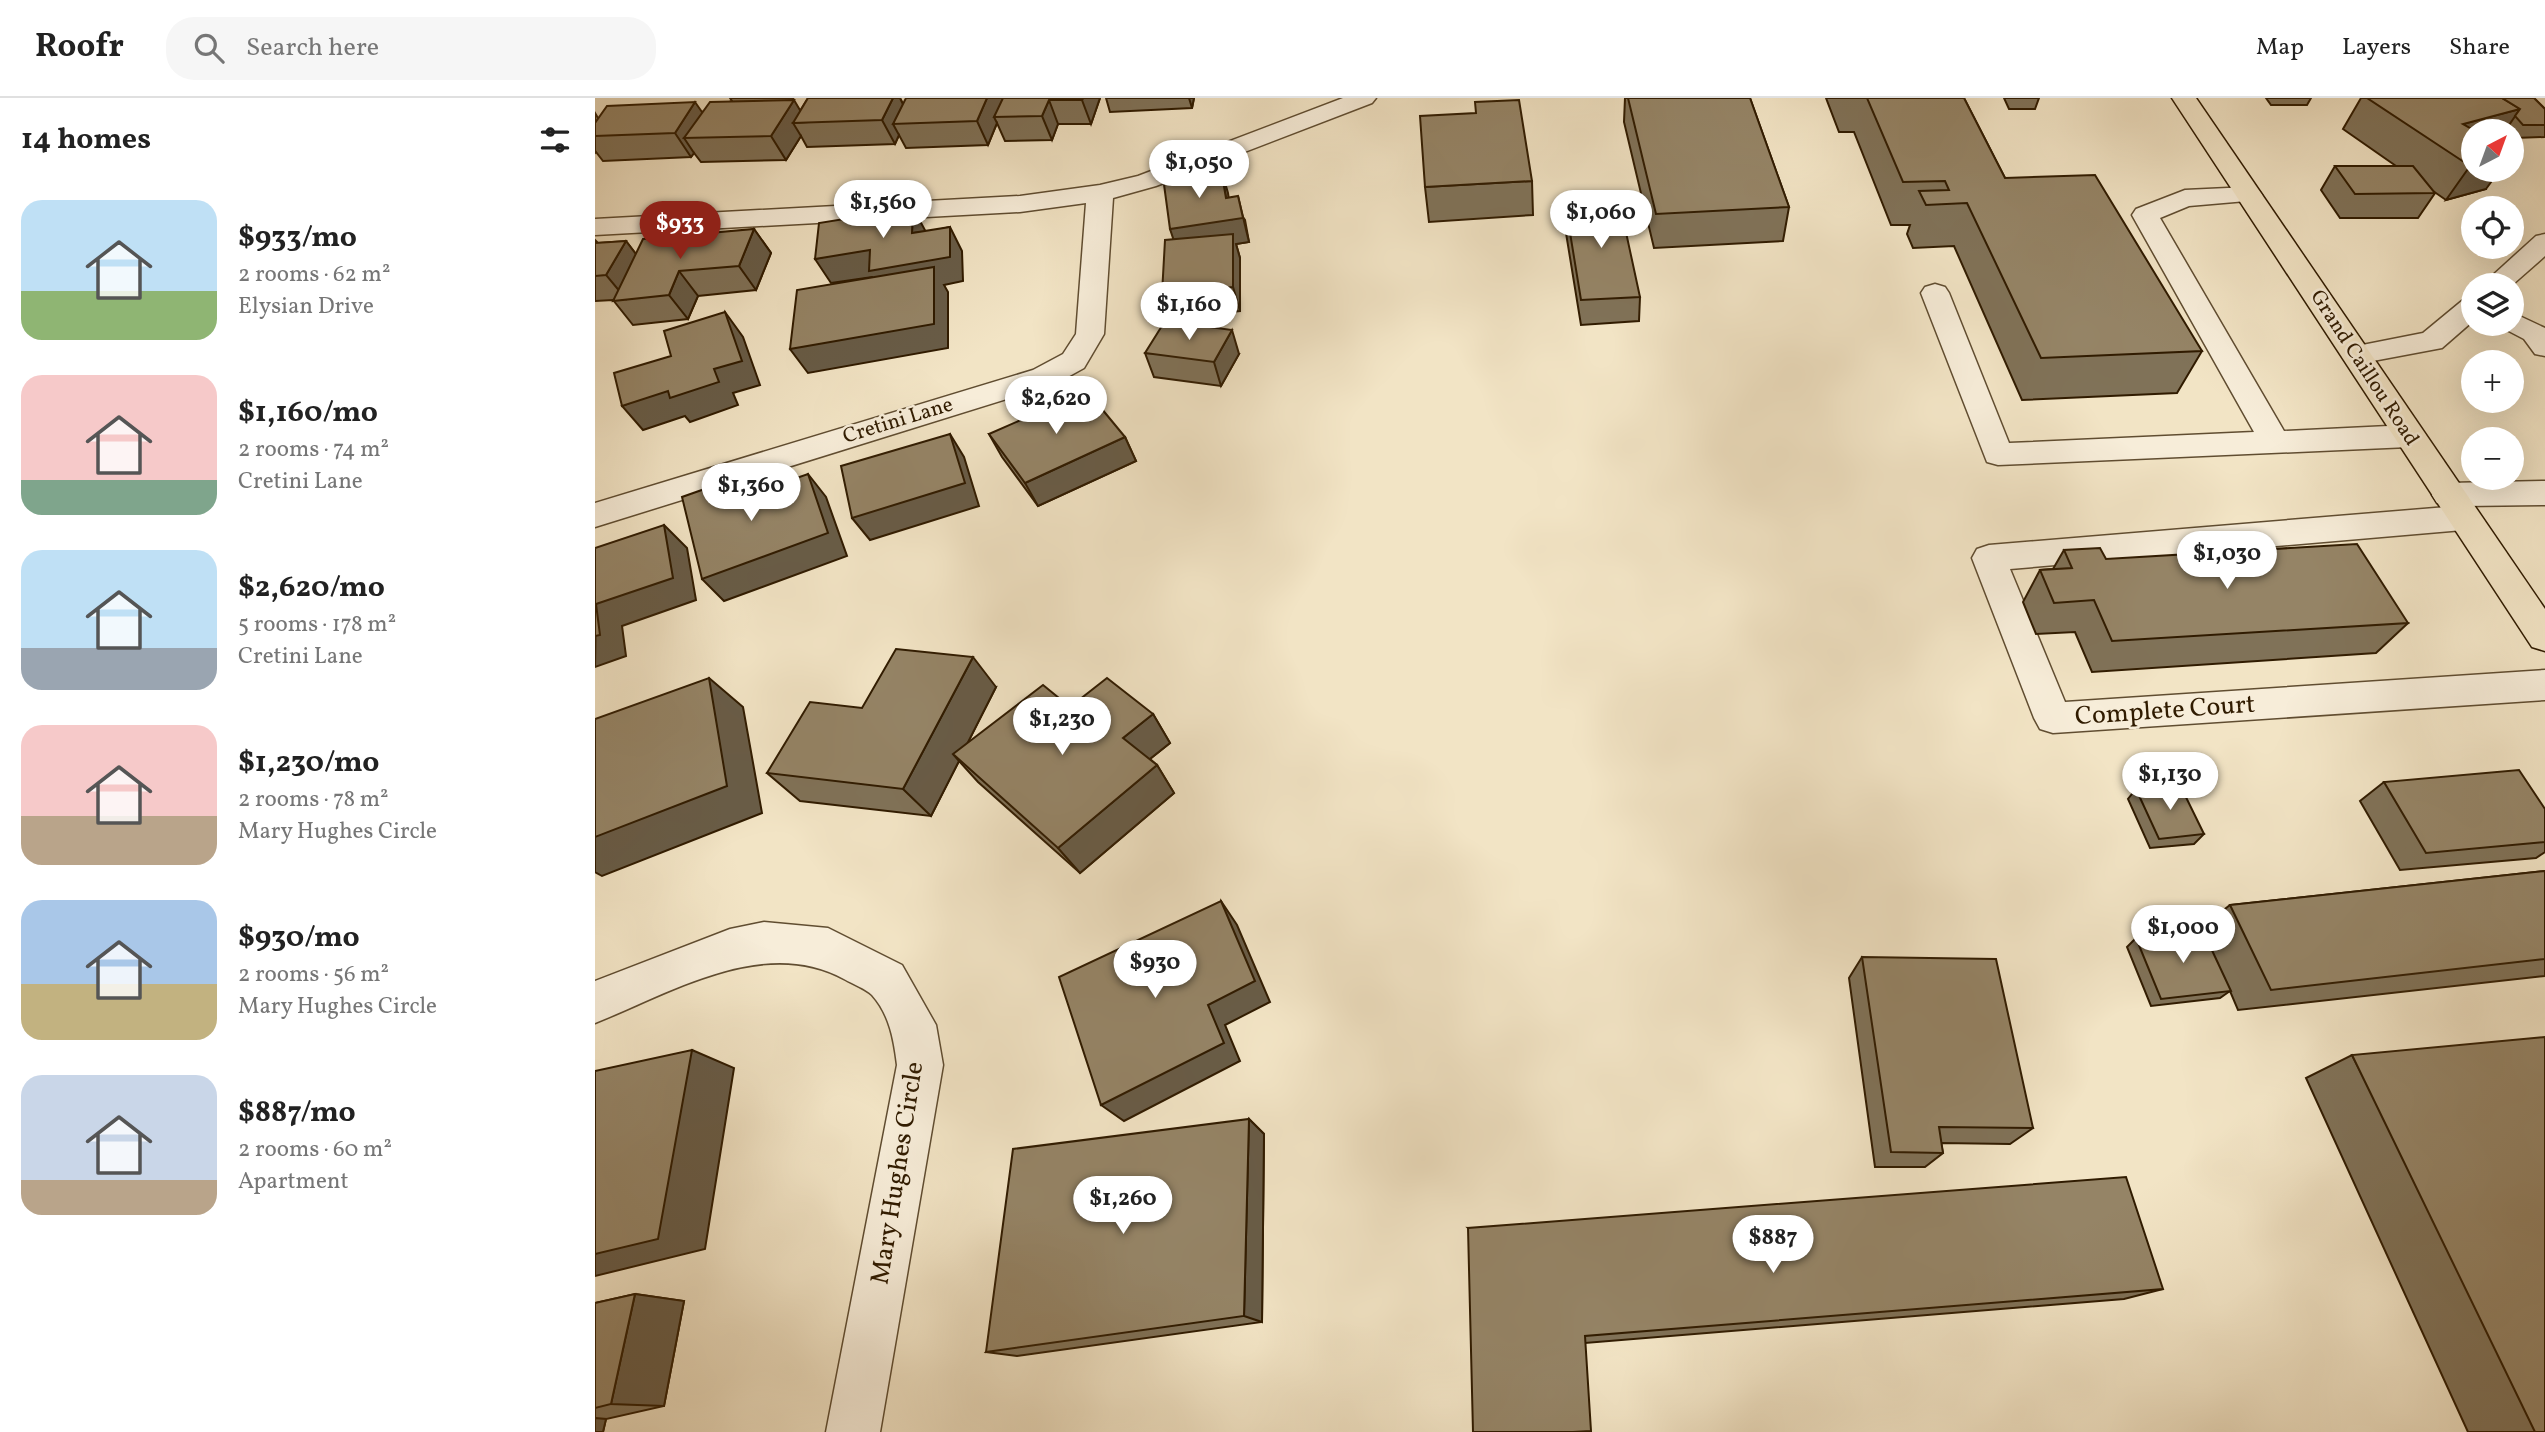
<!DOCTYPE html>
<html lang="en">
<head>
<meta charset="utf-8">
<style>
  :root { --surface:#fff; --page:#f6f6f6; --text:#222; --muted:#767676; --line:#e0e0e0; --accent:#8f2418 }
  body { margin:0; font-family:Vollkorn,serif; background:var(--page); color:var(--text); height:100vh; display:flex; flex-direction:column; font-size:26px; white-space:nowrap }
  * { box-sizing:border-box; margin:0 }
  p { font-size:23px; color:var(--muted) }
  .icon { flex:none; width:38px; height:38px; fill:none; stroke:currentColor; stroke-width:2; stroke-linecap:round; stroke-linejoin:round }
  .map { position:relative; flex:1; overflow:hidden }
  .sheet { display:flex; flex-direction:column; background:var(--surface); width:595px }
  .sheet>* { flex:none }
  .needle { width:46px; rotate:41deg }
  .fabs { position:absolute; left:1866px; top:21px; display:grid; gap:14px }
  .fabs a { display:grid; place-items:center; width:63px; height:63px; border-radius:50%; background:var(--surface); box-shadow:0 7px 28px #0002; font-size:35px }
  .price { position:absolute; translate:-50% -60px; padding:0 16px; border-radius:24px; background:#fff; color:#222; font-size:23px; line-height:46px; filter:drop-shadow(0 2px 4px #0008) }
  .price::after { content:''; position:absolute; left:50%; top:42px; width:21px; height:16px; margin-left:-10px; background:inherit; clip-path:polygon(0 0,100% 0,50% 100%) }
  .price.current { background:var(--accent); color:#fff }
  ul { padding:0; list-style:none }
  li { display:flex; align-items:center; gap:21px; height:175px; padding:0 21px }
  li span { display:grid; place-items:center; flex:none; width:196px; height:140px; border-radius:21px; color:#555 }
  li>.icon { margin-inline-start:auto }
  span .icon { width:84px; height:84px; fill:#fffc; stroke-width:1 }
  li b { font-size:30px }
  h2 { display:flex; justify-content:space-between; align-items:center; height:84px; padding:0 21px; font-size:30px }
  header { display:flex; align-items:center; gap:42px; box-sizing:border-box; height:98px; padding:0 35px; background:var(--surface); border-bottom:2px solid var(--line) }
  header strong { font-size:33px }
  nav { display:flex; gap:38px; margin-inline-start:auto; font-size:24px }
  .search { width:490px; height:63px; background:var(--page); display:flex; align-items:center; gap:18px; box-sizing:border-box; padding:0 24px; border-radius:28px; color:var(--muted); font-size:26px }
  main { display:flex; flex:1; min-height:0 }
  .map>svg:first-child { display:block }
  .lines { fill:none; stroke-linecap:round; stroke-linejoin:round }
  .minor-casing { stroke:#604d31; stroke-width:3 }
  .major-casing { stroke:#301b00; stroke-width:3 }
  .minor { fill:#f7edd9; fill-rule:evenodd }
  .major { fill:#f2e4c5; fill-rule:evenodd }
  .wall { fill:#807258; stroke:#301b00; stroke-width:2 }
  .shaded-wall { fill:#685c47; stroke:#301b00; stroke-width:2 }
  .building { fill:#958466; stroke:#301b00; stroke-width:2 }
  .labels { text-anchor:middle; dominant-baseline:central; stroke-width:5; stroke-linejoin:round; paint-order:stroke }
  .far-street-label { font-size:21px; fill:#301b00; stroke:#f7edd9 }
  .street-label { font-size:26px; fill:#301b00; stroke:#f7edd9 }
</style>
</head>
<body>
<header>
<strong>Roofr</strong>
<div class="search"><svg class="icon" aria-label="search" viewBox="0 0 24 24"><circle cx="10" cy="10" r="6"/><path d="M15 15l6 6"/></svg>Search here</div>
<nav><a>Map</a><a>Layers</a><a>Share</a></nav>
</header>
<main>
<section class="sheet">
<h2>14 homes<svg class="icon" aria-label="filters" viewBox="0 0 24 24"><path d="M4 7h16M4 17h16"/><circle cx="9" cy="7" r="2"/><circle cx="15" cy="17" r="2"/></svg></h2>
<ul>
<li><span style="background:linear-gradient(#bfe0f5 65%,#8fb573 0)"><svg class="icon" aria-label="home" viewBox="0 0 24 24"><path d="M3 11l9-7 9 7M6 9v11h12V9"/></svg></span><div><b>$933/mo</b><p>2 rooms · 62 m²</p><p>Elysian Drive</p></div></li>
<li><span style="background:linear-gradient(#f6c9c9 75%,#7fa58c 0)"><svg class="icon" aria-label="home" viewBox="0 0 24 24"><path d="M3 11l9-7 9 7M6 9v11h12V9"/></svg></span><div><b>$1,160/mo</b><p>2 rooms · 74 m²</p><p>Cretini Lane</p></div></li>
<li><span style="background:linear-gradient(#bfe0f5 70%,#9aa5b1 0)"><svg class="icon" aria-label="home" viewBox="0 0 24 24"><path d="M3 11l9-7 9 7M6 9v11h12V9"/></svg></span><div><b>$2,620/mo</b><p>5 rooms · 178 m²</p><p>Cretini Lane</p></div></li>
<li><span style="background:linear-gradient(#f6c9c9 65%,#b9a48a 0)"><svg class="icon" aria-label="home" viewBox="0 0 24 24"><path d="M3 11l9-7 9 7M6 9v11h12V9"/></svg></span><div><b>$1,230/mo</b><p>2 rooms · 78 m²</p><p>Mary Hughes Circle</p></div></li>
<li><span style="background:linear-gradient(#a9c7e8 60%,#c2b280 0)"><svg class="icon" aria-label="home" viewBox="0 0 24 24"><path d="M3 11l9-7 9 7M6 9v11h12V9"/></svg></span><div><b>$930/mo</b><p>2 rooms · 56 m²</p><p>Mary Hughes Circle</p></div></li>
<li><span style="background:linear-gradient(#c9d6e8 75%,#b9a48a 0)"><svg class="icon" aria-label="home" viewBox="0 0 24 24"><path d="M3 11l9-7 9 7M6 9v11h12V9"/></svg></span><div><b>$887/mo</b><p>2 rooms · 60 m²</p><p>Apartment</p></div></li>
</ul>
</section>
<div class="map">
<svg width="1950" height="1334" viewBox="0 0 1950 1334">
  <rect width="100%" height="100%" fill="#f2e4c5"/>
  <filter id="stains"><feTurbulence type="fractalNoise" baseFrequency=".00286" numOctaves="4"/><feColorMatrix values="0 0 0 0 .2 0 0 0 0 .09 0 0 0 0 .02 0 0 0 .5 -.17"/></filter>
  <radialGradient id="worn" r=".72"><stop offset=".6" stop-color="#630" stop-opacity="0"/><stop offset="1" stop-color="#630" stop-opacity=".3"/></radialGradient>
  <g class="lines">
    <!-- minor casing -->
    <g class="minor-casing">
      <g id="minor">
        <path d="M 748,0 L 781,0 L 777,5 L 561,88 L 518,100 L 509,236 L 489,270 L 460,286 L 0,429 L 0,405 L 438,272 L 468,256 L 481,236 L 491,105 L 425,114 L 0,137 L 0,121 L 425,98 L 505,87 L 543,78 Z"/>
        <path d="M 1654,89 L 1663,92 L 1667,97 L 1663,102 L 1594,108 L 1565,120 L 1689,333 L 1814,327 L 1825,330 L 1830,338 L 1825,346 L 1814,349 L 1403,367 L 1392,364 L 1326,195 L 1330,189 L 1340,186 L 1350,189 L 1354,195 L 1414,345 L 1659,334 L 1537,117 L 1541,111 L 1590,92 Z"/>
        <path d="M 1950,136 L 1950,158 L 1916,188 L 1887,187 L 1941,138 Z"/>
        <path d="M 1878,199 L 1878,223 L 1847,250 L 1762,266 L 1752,264 L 1747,257 L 1752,250 L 1828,235 L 1868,202 Z"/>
        <path d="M 1916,214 L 1950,230 L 1950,258 L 1940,256 L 1929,241 L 1906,229 L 1904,226 L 1916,226 Z"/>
        <path d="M 1950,383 L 1950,407 L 1869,408 L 1880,412 L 1884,420 L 1880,428 L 1868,432 L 1415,471 L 1470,604 L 1950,572 L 1950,602 L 1458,635 L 1445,631 L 1439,620 L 1377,460 L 1382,451 L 1394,447 L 1864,408 L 1842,405 L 1837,397 L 1842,389 L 1853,385 Z"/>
        <path d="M 169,824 L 233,830 L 307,867 L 341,927 L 348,967 L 285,1334 L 231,1334 L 302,967 C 299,943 295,917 277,897 C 271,891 258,886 249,881 C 169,837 76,895 0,925 L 0,883 L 135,831 Z"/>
      </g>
    </g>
    <!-- major casing -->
    <g class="major-casing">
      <path id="major" d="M 1577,0 L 1601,0 L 1950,511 L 1950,553 L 1937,549 Z"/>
    </g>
    <!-- minor -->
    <use href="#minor" class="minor"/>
    <!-- major -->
    <use href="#major" class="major"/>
  </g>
  <!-- wall -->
  <g class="wall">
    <path d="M 135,0 L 198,0 L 198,2 L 205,13 L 213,0 L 305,0 L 308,6 L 505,0 L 496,26 L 463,26 L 457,42 L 410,43 L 402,25 L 393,47 L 311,50 L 304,37 L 300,46 L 212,49 L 206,38 L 191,62 L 106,64 L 99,55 L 96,59 L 8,63 L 1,54 L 0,55 L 0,15 L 3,20 L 107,14 L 137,3 Z"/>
    <path d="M 511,0 L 599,0 L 597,10 L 515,14 Z"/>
    <path d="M 1030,0 L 1155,0 L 1194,109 L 1188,143 L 1059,150 L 1029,24 Z"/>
    <path d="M 1231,0 L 1369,0 L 1410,80 L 1607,253 L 1582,295 L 1427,302 L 1359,148 L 1318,150 L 1312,136 L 1315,127 L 1296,127 L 1259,34 L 1244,34 Z"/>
    <path d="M 1409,0 L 1444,0 L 1440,11 L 1414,11 Z"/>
    <path d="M 1671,0 L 1716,0 L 1712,7 L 1676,7 Z"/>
    <path d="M 1766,0 L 1939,0 L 1950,11 L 1950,39 L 1919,40 L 1916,36 L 1916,33 L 1914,33 L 1911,31 L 1910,33 L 1878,33 L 1891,91 L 1851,102 L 1838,93 L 1840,95 L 1823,120 L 1745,120 L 1726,92 L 1740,68 L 1801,68 L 1748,31 Z"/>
    <path d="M 626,71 L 633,99 L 650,122 L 654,144 L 641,146 L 645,160 L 645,213 L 576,220 L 567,196 L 578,142 Z"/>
    <path d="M 937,83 L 938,117 L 834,124 L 830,89 Z"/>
    <path d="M 970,104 L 1045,199 L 1044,223 L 986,227 L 970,129 Z"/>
    <path d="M 159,131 L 176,155 L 161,192 L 103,198 L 93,221 L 38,227 L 18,202 L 0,203 L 0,142 L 3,145 L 31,143 L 41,156 Z"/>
    <path d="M 550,255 L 644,256 L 626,288 L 559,279 Z"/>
    <path d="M 394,336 L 530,339 L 541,363 L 443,408 L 407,359 Z"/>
    <path d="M 1469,452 L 1511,461 L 1813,525 L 1781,555 L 1497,574 L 1480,534 L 1441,536 L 1428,504 L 1445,472 L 1458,471 Z"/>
    <path d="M 401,589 L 373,644 L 475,609 L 558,616 L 575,645 L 555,661 L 562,667 L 579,695 L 485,775 L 383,684 L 364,663 L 336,718 L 205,703 L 172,675 L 267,610 Z"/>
    <path d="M 1789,684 L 1950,711 L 1950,754 L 1941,760 L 1805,772 L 1765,703 Z"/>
    <path d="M 1541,691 L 1609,736 L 1599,746 L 1555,750 L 1533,701 Z"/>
    <path d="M 1950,773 L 1950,878 L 1643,912 L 1635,893 L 1625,900 L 1556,908 L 1532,849 L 1541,840 L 1607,834 L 1606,830 L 1635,807 Z"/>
    <path d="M 1267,859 L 1438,1030 L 1415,1046 L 1346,1045 L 1348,1055 L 1330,1069 L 1280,1069 L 1254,880 Z"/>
    <path d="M 1757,957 L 1950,1334 L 1873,1334 L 1711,980 Z"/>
    <path d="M 654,1021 L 669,1036 L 667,1224 L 422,1258 L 391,1254 Z"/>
    <path d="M 873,1130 L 1568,1191 L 1529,1201 L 990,1245 Z"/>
    <path d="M 40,1196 L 89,1203 L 69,1308 L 11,1321 L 8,1334 L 0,1334 L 0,1205 Z"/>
  </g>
  <!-- shaded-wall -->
  <g class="shaded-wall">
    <path d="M 298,0 L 305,0 L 313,17 L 298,26 L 304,37 L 300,46 L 287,22 Z"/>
    <path d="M 392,0 L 411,0 L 399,19 L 402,25 L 393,47 L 382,23 Z"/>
    <path d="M 488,0 L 505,0 L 496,26 L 487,2 Z"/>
    <path d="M 594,0 L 599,0 L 597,10 Z"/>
    <path d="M 199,2 L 212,24 L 198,25 L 206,38 L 191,62 L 176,38 Z"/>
    <path d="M 454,2 L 463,26 L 457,42 L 447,18 Z"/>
    <path d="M 100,4 L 116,27 L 89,40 L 99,55 L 96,59 L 80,35 Z"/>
    <path d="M 1925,11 L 1910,33 L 1878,33 L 1868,26 Z"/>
    <path d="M 1878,67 L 1878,72 L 1905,72 L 1891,91 L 1851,102 L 1875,68 Z"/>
    <path d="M 626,71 L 633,95 L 637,122 L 643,98 L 654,144 L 641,146 L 645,160 L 645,213 L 638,189 L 583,155 L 575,131 L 631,100 Z"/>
    <path d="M 318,110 L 331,134 L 317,135 Z"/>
    <path d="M 355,129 L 367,153 L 368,183 L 349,187 L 353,194 L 353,250 L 213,275 L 195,251 L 288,197 L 277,179 L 236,185 L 220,161 Z"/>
    <path d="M 159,131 L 176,155 L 161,192 L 144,168 Z"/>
    <path d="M 31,143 L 50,168 L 31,201 L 11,177 Z"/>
    <path d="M 84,173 L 103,198 L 93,221 L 74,197 Z"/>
    <path d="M 130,214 L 148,239 L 165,287 L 138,295 L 143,307 L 95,324 L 90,318 L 48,332 L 27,308 L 119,271 Z"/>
    <path d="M 637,232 L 644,256 L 626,288 L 619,264 Z"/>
    <path d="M 355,336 L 369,359 L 384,408 L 275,442 L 257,420 Z"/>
    <path d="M 530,339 L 541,363 L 443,408 L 430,385 Z"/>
    <path d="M 213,376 L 231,399 L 252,458 L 129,503 L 107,481 Z"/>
    <path d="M 135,382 L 156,406 L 141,401 Z"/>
    <path d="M 69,427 L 92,450 L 101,502 L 27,528 L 31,558 L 0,569 L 1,506 Z"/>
    <path d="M 378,559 L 401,589 L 364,662 L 358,656 L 364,663 L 336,718 L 308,691 Z"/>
    <path d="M 114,580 L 148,609 L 167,715 L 7,778 L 0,774 L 0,739 Z"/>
    <path d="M 558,616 L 575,645 L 546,668 L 528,640 Z"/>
    <path d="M 562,667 L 579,695 L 485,775 L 463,750 Z"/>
    <path d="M 626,803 L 642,827 L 675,904 L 630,927 L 645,963 L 529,1023 L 506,1007 L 613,907 Z"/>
    <path d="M 97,952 L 139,970 L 110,1151 L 0,1178 L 0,1156 Z"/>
    <path d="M 654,1021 L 669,1036 L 667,1224 L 649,1218 Z"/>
    <path d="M 40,1196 L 89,1203 L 69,1308 L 16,1306 Z"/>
    <path d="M 0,1320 L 11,1321 L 8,1334 L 0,1334 Z"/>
  </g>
  <!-- building -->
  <g class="building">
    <path d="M 213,0 L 298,0 L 287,22 L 198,25 Z"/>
    <path d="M 311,0 L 392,0 L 382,23 L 298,26 Z"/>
    <path d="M 408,0 L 488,0 L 487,2 L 454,2 L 447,18 L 399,19 Z"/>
    <path d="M 1033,0 L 1155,0 L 1194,109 L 1061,116 Z"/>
    <path d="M 1272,0 L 1369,0 L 1410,80 L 1500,77 L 1607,253 L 1446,260 L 1372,105 L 1331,107 L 1324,93 L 1354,92 L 1350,83 L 1308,84 Z"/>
    <path d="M 1772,0 L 1907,0 L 1925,11 L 1868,26 L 1880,33 L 1878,33 L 1878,67 L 1875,68 Z"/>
    <path d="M 1907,0 L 1939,0 L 1950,11 L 1950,27 L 1928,27 L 1920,18 L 1925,11 Z"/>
    <path d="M 199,2 L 176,38 L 89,40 L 115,4 Z"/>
    <path d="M 924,2 L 937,83 L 830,89 L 825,18 L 881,15 L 880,4 Z"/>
    <path d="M 100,4 L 80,35 L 0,38 L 0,25 L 12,8 Z"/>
    <path d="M 1740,68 L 1818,68 L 1840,95 L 1760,96 Z"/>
    <path d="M 626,71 L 631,100 L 643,98 L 648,120 L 575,131 L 568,79 Z"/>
    <path d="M 1024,102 L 1045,199 L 986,202 L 970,104 Z"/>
    <path d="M 318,110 L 317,135 L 355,129 L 355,159 L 274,173 L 275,152 L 220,161 L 224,125 Z"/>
    <path d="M 159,131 L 144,168 L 84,173 L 74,197 L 18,203 L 48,141 Z"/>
    <path d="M 638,136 L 638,189 L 567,196 L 570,142 Z"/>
    <path d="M 31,143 L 11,177 L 0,178 L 0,145 Z"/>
    <path d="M 339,169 L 339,226 L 195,251 L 202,192 Z"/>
    <path d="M 130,214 L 147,263 L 119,271 L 124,284 L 75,300 L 73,293 L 27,308 L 19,275 L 76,258 L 69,233 Z"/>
    <path d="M 570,223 L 637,232 L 619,264 L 550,255 Z"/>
    <path d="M 492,293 L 530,339 L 430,385 L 394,336 Z"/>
    <path d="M 355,336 L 370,385 L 257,420 L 246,368 Z"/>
    <path d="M 213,376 L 233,435 L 107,481 L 87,399 L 135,382 L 141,401 Z"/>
    <path d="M 69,427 L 78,480 L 1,506 L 5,537 L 0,538 L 0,450 Z"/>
    <path d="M 1762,446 L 1813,525 L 1517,543 L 1499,502 L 1459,505 L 1445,472 L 1477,470 L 1469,452 L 1505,450 L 1511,461 Z"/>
    <path d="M 301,551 L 378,559 L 308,691 L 172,675 L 215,604 L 267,610 Z"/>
    <path d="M 114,580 L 132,688 L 0,739 L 0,621 Z"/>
    <path d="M 512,580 L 558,616 L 528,640 L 562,667 L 463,750 L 358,656 L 448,587 L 475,609 Z"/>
    <path d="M 1924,672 L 1950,711 L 1950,744 L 1831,755 L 1789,684 Z"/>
    <path d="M 1585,687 L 1609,736 L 1564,741 L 1541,691 Z"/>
    <path d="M 1950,773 L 1950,861 L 1676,892 L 1635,807 Z"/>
    <path d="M 626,803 L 660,883 L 613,907 L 629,945 L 506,1007 L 464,879 Z"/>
    <path d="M 1608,833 L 1636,893 L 1566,901 L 1541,840 Z"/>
    <path d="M 1267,859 L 1401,861 L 1438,1030 L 1344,1029 L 1348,1055 L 1296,1054 Z"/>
    <path d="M 1950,939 L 1950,1334 L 1940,1334 L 1757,957 Z"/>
    <path d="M 97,952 L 63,1141 L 0,1156 L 0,973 Z"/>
    <path d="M 654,1021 L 649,1218 L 391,1254 L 418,1051 Z"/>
    <path d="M 1531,1079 L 1568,1191 L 990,1238 L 996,1333 L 978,1334 L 878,1334 L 873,1130 Z"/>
    <path d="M 40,1196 L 16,1306 L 0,1310 L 0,1205 Z"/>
  </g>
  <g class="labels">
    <!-- far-street labels -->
    <g class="far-street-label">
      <text transform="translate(1769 270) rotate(57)">Grand Caillou Road</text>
      <text transform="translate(303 323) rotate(-17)">Cretini Lane</text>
    </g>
    <!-- street labels -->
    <g class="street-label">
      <text transform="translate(1570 613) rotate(-4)">Complete Court</text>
      <text transform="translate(303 1075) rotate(-81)">Mary Hughes Circle</text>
    </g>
  </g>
  <rect width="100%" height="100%" filter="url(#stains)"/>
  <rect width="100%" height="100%" fill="url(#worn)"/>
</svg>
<div class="fabs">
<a><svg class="needle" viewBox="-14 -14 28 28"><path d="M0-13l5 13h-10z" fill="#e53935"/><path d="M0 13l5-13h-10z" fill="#767676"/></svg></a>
<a><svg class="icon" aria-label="locate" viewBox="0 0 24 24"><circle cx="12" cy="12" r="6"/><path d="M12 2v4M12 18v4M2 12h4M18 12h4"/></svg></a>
<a><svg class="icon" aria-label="layers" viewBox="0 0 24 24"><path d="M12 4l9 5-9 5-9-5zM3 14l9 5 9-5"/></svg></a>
<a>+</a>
<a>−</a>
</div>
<b class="price" style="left:604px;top:102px">$1,050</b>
<b class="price" style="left:288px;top:142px">$1,560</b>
<b class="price" style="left:1006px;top:152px">$1,060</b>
<b class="price current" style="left:85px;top:163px">$933</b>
<b class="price" style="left:594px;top:244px">$1,160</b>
<b class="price" style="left:461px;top:338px">$2,620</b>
<b class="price" style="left:156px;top:425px">$1,360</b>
<b class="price" style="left:1632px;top:493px">$1,030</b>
<b class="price" style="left:467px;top:659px">$1,230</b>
<b class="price" style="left:1575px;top:714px">$1,130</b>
<b class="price" style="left:1588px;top:867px">$1,000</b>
<b class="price" style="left:560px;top:902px">$930</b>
<b class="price" style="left:528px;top:1138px">$1,260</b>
<b class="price" style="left:1178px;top:1177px">$887</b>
</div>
</main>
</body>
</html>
